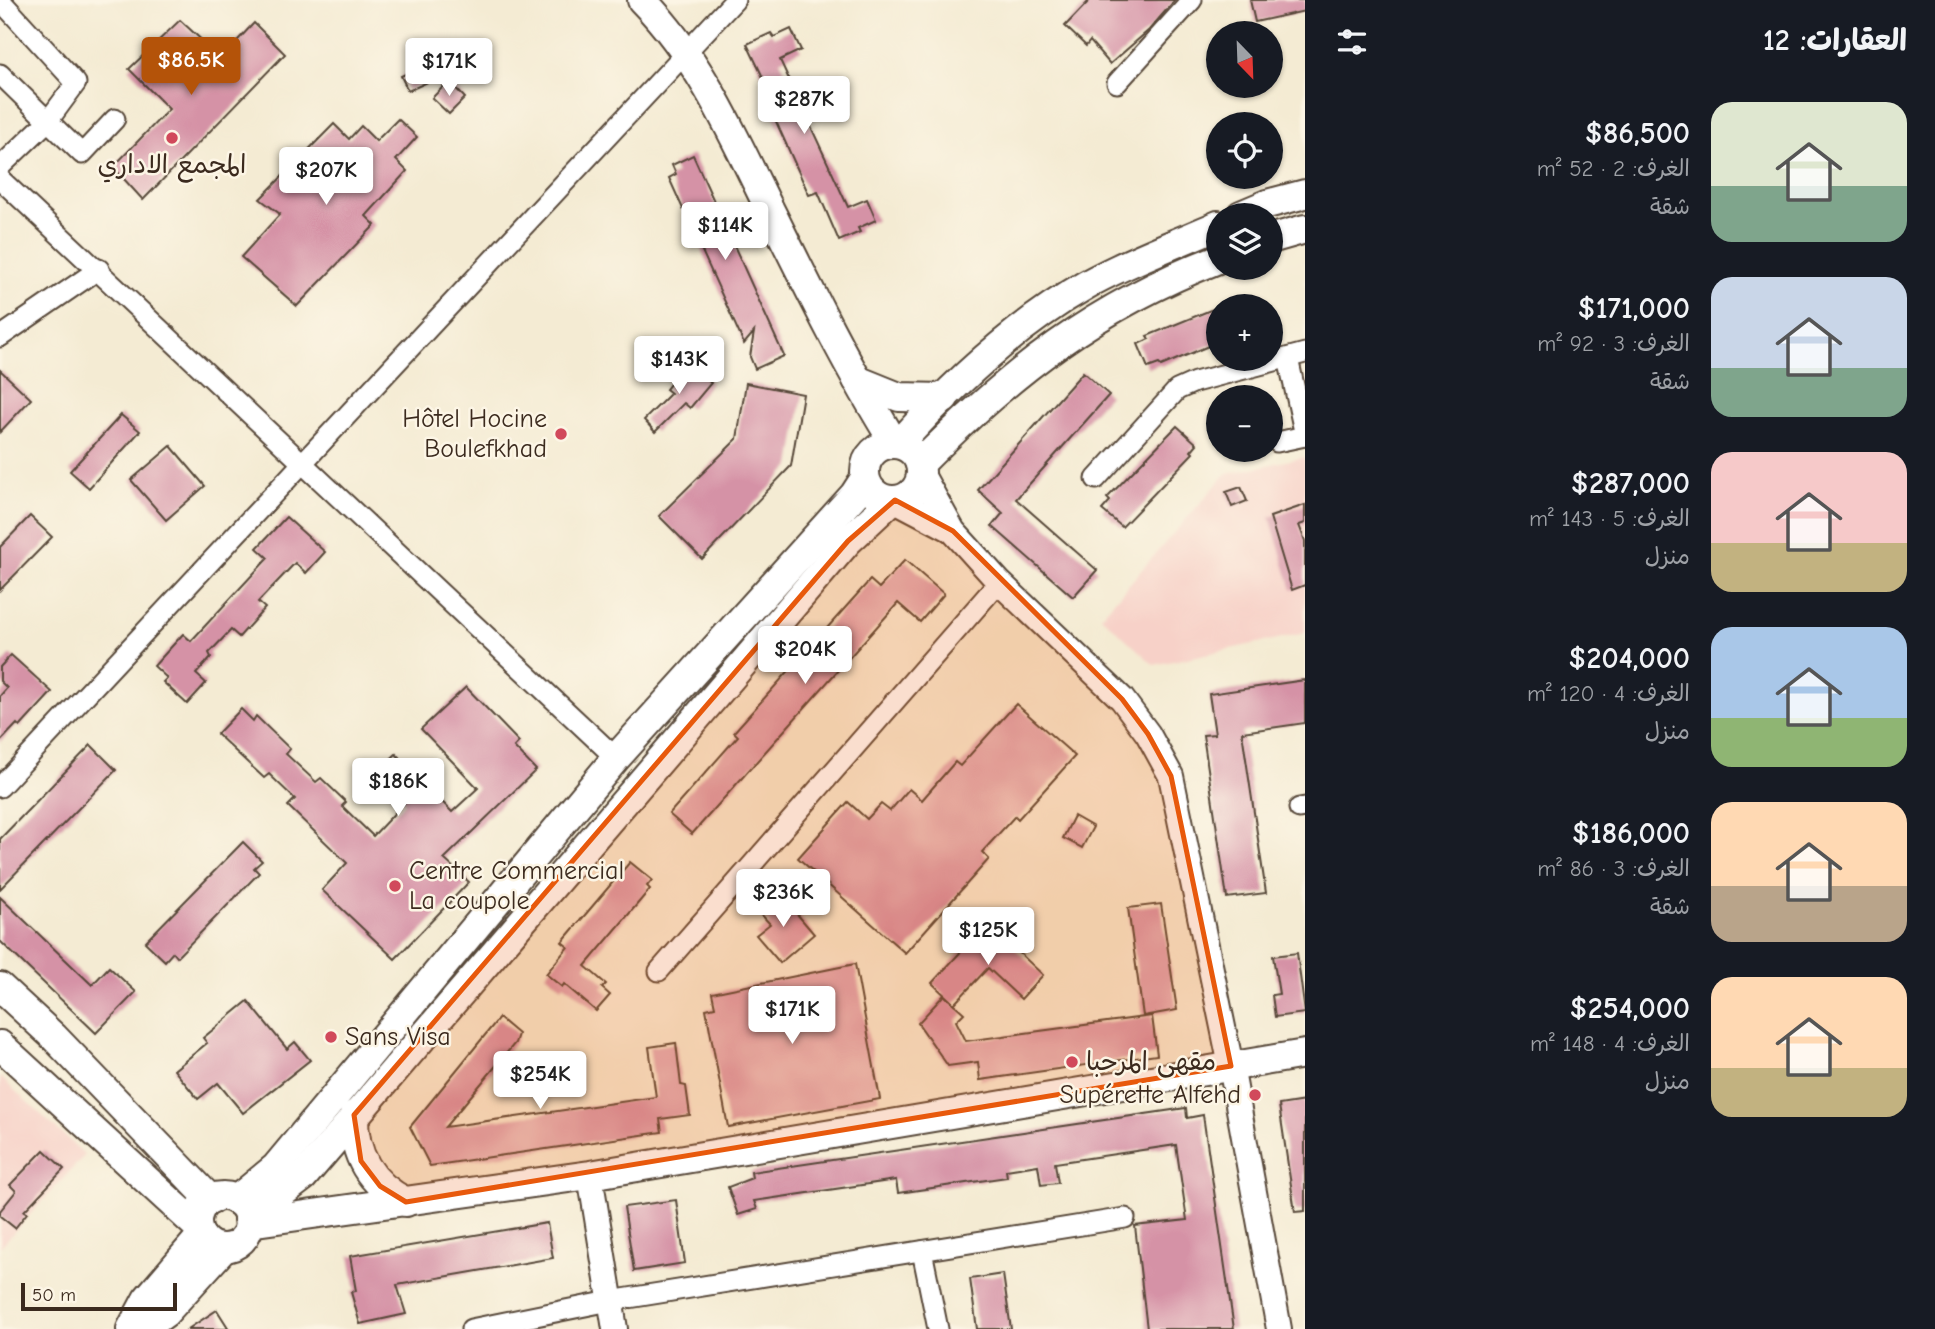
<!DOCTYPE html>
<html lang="ar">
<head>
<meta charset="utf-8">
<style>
  :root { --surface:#171b24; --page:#20242c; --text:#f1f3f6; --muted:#9ea1a6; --accent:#b45309 }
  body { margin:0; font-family:"Comic Neue","Playpen Sans Arabic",sans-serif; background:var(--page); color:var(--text); direction:rtl; height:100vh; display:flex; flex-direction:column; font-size:26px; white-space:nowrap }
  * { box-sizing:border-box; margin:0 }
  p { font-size:23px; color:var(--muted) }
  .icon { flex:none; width:38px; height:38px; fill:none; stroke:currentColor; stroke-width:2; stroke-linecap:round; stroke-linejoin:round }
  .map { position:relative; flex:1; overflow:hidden; direction:ltr }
  .details { display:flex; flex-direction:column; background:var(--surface); width:630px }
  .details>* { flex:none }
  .needle { width:46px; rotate:157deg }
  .tools { position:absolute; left:1206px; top:21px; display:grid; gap:14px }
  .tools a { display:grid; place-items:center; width:77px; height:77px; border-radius:50%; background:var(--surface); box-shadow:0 2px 5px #0004; font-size:35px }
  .scale { position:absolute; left:21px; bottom:18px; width:156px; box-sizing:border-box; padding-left:7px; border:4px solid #3b2a1e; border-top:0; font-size:19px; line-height:24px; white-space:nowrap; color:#3b2a1e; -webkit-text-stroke:5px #fcf5e5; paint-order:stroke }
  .price { position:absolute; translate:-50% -60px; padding:0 16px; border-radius:7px; background:#fff; color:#222; font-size:23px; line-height:46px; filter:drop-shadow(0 2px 4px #0008) }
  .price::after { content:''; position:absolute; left:50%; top:42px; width:21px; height:16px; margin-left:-10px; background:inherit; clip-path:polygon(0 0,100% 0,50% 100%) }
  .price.on { background:var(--accent); color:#fff }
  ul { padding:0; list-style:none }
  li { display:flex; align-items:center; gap:21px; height:175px; padding:0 28px }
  li span { display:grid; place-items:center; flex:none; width:196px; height:140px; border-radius:21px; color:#555 }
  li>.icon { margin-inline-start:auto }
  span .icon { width:84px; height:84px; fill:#fffc; stroke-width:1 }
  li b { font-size:30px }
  h2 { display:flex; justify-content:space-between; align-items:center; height:84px; padding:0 28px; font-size:30px }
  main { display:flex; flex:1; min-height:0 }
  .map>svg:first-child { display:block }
  .built { fill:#f7d1c8 }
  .building { fill:#d592a6 }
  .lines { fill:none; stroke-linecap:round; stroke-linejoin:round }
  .minor-casing { stroke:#574739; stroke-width:23 }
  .tertiary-casing { stroke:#574739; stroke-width:28 }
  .secondary-casing { stroke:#574739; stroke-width:32 }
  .minor { stroke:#fff; stroke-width:19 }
  .tertiary { stroke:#fff; stroke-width:24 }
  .secondary { stroke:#fff; stroke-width:28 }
  .marked { fill:#e8590c; fill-opacity:0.2; stroke:#e8590c; stroke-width:5; stroke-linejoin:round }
  .poi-dot { fill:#d1495b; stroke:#fcf5e5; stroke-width:2.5 }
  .labels { text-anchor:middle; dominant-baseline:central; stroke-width:5; stroke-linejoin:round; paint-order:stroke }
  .poi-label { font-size:26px; fill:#3b2a1e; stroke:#fcf5e5; text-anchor:start }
</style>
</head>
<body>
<main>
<section class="details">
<h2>العقارات: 12<svg class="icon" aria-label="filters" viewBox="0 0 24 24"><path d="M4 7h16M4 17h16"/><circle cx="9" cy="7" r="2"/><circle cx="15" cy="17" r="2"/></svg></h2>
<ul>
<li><span style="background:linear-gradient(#dfe7d0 60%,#7fa58c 0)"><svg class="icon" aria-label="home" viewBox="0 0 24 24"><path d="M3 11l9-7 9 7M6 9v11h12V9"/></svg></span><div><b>$86,500</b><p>الغرف: 2 · 52 m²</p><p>شقة</p></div></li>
<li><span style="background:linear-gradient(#c9d6e8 65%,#7fa58c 0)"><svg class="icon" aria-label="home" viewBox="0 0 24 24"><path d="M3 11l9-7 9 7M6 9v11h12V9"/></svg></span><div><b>$171,000</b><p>الغرف: 3 · 92 m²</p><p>شقة</p></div></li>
<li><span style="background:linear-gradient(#f6c9c9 65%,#c2b280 0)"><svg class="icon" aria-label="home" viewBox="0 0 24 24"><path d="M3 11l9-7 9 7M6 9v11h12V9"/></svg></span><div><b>$287,000</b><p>الغرف: 5 · 143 m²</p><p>منزل</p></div></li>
<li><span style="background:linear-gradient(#a9c7e8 65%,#8fb573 0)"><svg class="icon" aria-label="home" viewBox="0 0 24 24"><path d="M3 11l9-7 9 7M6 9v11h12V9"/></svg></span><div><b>$204,000</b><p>الغرف: 4 · 120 m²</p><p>منزل</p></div></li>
<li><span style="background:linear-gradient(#ffd9b3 60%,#b9a48a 0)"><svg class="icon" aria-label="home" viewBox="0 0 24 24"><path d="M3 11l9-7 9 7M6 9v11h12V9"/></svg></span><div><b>$186,000</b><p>الغرف: 3 · 86 m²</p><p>شقة</p></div></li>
<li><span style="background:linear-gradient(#ffd9b3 65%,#c2b280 0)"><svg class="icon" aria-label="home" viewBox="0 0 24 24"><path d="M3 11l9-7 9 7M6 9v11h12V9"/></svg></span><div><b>$254,000</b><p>الغرف: 4 · 148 m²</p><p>منزل</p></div></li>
</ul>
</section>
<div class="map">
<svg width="1305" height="1329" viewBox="0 0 1305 1329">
  <rect width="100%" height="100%" fill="#fcf5e5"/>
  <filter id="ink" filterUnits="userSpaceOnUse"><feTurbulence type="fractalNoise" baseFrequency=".0143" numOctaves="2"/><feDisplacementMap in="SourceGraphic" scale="14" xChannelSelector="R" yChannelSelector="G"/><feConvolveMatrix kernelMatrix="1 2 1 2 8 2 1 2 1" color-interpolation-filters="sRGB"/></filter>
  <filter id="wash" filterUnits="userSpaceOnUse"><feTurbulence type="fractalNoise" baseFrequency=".00686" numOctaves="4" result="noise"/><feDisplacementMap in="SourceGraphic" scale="28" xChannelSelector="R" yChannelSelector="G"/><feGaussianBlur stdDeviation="1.57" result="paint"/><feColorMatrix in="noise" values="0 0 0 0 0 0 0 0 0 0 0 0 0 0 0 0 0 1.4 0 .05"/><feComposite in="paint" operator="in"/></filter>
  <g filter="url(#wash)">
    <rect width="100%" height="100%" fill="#f4ebd3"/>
    <!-- built -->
    <g class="built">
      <path d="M 1305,457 L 1305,633 L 1154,665 L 1101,616 L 1226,474 Z"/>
      <path d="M 0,1077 L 85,1155 L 0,1247 Z"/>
    </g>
    <g id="blocks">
      <!-- building -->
      <g class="building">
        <path d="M 1090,0 L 1175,0 L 1149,30 L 1110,64 L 1090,41 L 1086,46 L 1065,26 Z"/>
        <path d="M 1250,0 L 1305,0 L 1305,11 L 1255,22 Z"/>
        <path d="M 180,20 L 221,58 L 254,23 L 285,54 L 143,200 L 113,167 L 169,109 L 129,69 Z"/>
        <path d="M 791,29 L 801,50 L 780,60 L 848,207 L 867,199 L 876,220 L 858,228 L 860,232 L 839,241 L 818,192 L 809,195 L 765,97 L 771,94 L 747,44 L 771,33 L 774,37 Z"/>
        <path d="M 423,66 L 430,81 L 408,91 L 401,76 Z"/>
        <path d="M 449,81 L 465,98 L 449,114 L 432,98 Z"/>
        <path d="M 398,119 L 417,137 L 396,160 L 407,171 L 366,216 L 375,225 L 297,306 L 241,257 L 280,214 L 260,199 L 334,124 L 349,139 L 361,126 L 376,141 Z"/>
        <path d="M 693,155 L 784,356 L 755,369 L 750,357 L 754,332 L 744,344 L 669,178 L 676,174 L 672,165 Z"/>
        <path d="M 1218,307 L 1218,342 L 1161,366 L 1159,364 L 1148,368 L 1138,344 L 1149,339 L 1147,336 Z"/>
        <path d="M 687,363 L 711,383 L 690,408 L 684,403 L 655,432 L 644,420 L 671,393 L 666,389 Z"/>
        <path d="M 0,370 L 31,399 L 0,432 Z"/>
        <path d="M 1083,372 L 1109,395 L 1016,499 L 1097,570 L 1073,597 L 992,526 L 1003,513 L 978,490 Z"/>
        <path d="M 746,383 L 803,394 L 791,466 L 702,559 L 659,516 L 737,439 Z"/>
        <path d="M 121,415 L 140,431 L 89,488 L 70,471 Z"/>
        <path d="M 1177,426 L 1197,444 L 1191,451 L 1193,453 L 1122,527 L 1102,510 L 1110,501 L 1107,498 Z"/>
        <path d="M 171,446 L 205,486 L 166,520 L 131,480 Z"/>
        <path d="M 1241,487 L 1247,501 L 1232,507 L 1226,492 Z"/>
        <path d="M 1305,505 L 1305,523 L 1299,525 L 1305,541 L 1305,585 L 1292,590 L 1270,517 Z"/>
        <path d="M 30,516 L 52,537 L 0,590 L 0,547 Z"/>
        <path d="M 286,517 L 325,552 L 306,573 L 295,563 L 258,602 L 265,608 L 239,637 L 231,630 L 209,653 L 211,657 L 196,674 L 206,683 L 187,704 L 163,682 L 167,678 L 154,666 L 183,634 L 191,641 L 268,558 L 257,548 Z"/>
        <path d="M 905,560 L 944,594 L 920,622 L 898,603 L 692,834 L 669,814 L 738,736 L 734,732 L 870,580 L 879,588 Z"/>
        <path d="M 11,655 L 52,692 L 20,727 L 17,724 L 0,742 L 0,696 L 7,688 L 0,681 L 0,667 Z"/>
        <path d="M 1305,680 L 1305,723 L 1242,732 L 1266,893 L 1227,898 L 1203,735 L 1215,734 L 1209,694 Z"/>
        <path d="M 466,687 L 519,742 L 514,747 L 536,770 L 444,859 L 469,882 L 395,959 L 322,890 L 347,863 L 288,806 L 295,799 L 269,774 L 264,778 L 217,734 L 241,709 L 253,721 L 256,716 L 290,749 L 286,754 L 316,782 L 321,778 L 346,802 L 342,806 L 373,836 L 405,802 L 376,773 L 396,754 L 452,812 L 478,788 L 421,729 Z"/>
        <path d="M 1016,704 L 1075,756 L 1018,819 L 1015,816 L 982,852 L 989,859 L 905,953 L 798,858 L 848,802 L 867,819 L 881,804 L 890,811 L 909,789 L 922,800 L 955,762 L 960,766 Z"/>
        <path d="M 91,745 L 116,770 L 0,889 L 0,839 Z"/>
        <path d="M 1074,816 L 1093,827 L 1082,848 L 1063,838 Z"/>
        <path d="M 243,842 L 262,861 L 254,868 L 259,873 L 177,957 L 173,952 L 165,961 L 145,942 Z"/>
        <path d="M 630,862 L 652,880 L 647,886 L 650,889 L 585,966 L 606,984 L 602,988 L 610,995 L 596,1011 L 564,984 L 562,987 L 546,974 L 568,947 L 562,942 Z"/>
        <path d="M 780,894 L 814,934 L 780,963 L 756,935 L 770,924 L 759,912 Z"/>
        <path d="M 0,897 L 92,985 L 109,967 L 136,992 L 96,1033 L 0,941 Z"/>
        <path d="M 1161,904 L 1177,1010 L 1143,1016 L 1128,908 Z"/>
        <path d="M 997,923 L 1014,939 L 1010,944 L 1043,975 L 1021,999 L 988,968 L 954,1004 L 932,983 L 969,943 L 974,948 Z"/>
        <path d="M 1297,953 L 1305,1013 L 1275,1017 L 1272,995 L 1279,994 L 1273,956 Z"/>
        <path d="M 855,964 L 880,1099 L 728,1127 L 706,1009 L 715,1007 L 712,993 Z"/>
        <path d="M 944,995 L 964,1013 L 956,1021 L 966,1041 L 1152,1016 L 1157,1055 L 980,1080 L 978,1062 L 948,1066 L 918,1023 Z"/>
        <path d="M 248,1001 L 287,1049 L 295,1042 L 310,1060 L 243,1113 L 218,1083 L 198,1099 L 174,1070 L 207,1043 L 203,1038 Z"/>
        <path d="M 499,1018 L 518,1034 L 515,1043 L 445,1127 L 656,1097 L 649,1047 L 676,1043 L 681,1085 L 686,1086 L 690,1115 L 660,1119 L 662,1132 L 430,1166 L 410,1127 Z"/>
        <path d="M 1305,1101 L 1305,1211 L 1295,1212 L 1279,1105 Z"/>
        <path d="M 1186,1108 L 1187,1118 L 1203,1115 L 1234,1329 L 1147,1329 L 1135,1226 L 1187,1220 L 1176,1145 L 1055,1163 L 1058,1183 L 1041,1185 L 1038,1165 L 1006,1170 L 1007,1177 L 898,1193 L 896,1180 L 754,1201 L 757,1209 L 738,1215 L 728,1187 L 752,1178 L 751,1172 Z"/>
        <path d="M 44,1150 L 64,1169 L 24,1211 L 27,1213 L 15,1228 L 0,1216 L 0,1211 L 16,1191 L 10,1185 Z"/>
        <path d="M 676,1200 L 685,1263 L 634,1271 L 624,1207 Z"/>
        <path d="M 547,1223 L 553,1258 L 397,1285 L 406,1314 L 360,1324 L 351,1292 L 356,1291 L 350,1256 Z"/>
        <path d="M 1003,1274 L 1011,1329 L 977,1329 L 970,1279 Z"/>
        <path d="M 217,1310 L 229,1329 L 188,1329 Z"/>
      </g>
    </g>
  </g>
  <g filter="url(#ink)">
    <use href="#blocks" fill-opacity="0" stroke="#574739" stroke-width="2"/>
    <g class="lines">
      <!-- minor casing -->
      <g class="minor-casing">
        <g id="minor">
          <path d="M 0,0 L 76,83 L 48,121 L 82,154 L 115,119"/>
          <path d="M 0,74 L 48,121 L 0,167"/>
          <path d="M 1117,83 L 1192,0"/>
          <path d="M 0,179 L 616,758"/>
          <path d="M 0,337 L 99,269"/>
          <path d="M 1288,358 L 1305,436"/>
          <path d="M 1277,442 L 1305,436"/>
          <path d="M 1096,479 L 1177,390 L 1195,382 L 1305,353"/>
          <path d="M 0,787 L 735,0"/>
          <path d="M 1299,808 L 1305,807"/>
          <path d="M 659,971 L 999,582"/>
          <path d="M 922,1251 L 938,1329"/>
          <path d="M 471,1329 L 610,1301 L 1125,1218"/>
        </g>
      </g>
      <!-- tertiary casing -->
      <g class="tertiary-casing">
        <g id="tertiary">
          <path d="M 921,473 L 953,531 L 999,582 L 1122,699 L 1148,734 L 1171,776 L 1231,1066 L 1279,1329"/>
          <path d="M 895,500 L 952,530"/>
          <path d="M 590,1175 L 615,1329"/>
        </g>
      </g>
      <!-- secondary casing -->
      <g class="secondary-casing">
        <g id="secondary">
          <path d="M 642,0 C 699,58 732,132 767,204 C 807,285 847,367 895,444"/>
          <path d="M 1241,215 L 1267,204 L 1305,194"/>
          <path d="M 1270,239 L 1305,229"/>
          <path d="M 857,380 L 899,397 L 944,398"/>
          <circle cx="893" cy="472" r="28"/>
          <path d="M 899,444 C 953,384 1016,325 1086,285 C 1128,261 1174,245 1218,225"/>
          <path d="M 920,464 C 1012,371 1095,307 1218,259"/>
          <path d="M 0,987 L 54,1037 L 211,1200"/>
          <path d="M 0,1045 L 197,1226"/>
          <path d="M 354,1115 C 353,1155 370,1184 406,1202"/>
          <circle cx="223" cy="1222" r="26"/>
          <path d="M 236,1200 L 276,1167 L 616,758 L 854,495 L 865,478"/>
          <path d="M 248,1219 L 303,1177 L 848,541 L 892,500"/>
          <path d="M 249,1223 L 590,1175 L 1305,1054"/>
          <path d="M 131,1329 L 147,1299 L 201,1236"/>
          <path d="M 143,1329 L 165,1313 L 224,1248"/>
        </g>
      </g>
      <!-- minor -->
      <use href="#minor" class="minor"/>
      <!-- tertiary -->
      <use href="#tertiary" class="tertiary"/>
      <!-- secondary -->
      <use href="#secondary" class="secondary"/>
    </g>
  </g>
  <!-- marked area -->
  <path class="marked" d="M 895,500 L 953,531 L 1122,699 L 1148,734 L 1171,776 L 1231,1066 L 406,1202 L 380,1186 L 361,1161 L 354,1115 L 848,541 Z"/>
  <!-- markers -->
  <g class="poi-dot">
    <circle cx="172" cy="138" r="7"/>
    <circle cx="561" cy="434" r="7"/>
    <circle cx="395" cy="886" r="7"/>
    <circle cx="331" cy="1037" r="7"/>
    <circle cx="1072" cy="1062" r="7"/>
    <circle cx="1255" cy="1095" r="7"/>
  </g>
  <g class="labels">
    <!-- poi labels -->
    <g class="poi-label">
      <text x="172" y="165" text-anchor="middle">المجمع الاداري</text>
      <text x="547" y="419" text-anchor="end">Hôtel Hocine<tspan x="547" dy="30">Boulefkhad</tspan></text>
      <text x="409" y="871">Centre Commercial<tspan x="409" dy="30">La coupole</tspan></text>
      <text x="345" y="1037">Sans Visa</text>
      <text x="1086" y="1062">مقهى المرحبا</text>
      <text x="1241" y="1095" text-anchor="end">Supérette Alfehd</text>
    </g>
  </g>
</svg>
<div class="tools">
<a><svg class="needle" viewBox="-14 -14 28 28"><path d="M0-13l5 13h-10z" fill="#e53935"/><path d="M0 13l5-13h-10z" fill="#9ea1a6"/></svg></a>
<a><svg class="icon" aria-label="locate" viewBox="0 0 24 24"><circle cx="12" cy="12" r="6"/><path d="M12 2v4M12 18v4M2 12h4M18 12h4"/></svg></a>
<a><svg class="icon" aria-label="layers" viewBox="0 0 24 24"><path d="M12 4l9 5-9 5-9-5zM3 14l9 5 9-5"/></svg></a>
<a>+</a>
<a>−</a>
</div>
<div class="scale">50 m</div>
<b class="price on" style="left:191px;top:97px">$86.5K</b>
<b class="price" style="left:449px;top:98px">$171K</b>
<b class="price" style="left:804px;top:136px">$287K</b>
<b class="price" style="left:326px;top:207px">$207K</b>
<b class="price" style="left:725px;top:262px">$114K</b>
<b class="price" style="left:679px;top:396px">$143K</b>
<b class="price" style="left:805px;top:686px">$204K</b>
<b class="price" style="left:398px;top:818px">$186K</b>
<b class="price" style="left:783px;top:929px">$236K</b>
<b class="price" style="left:988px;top:967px">$125K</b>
<b class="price" style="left:792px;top:1046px">$171K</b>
<b class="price" style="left:540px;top:1111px">$254K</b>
</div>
</main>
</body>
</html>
